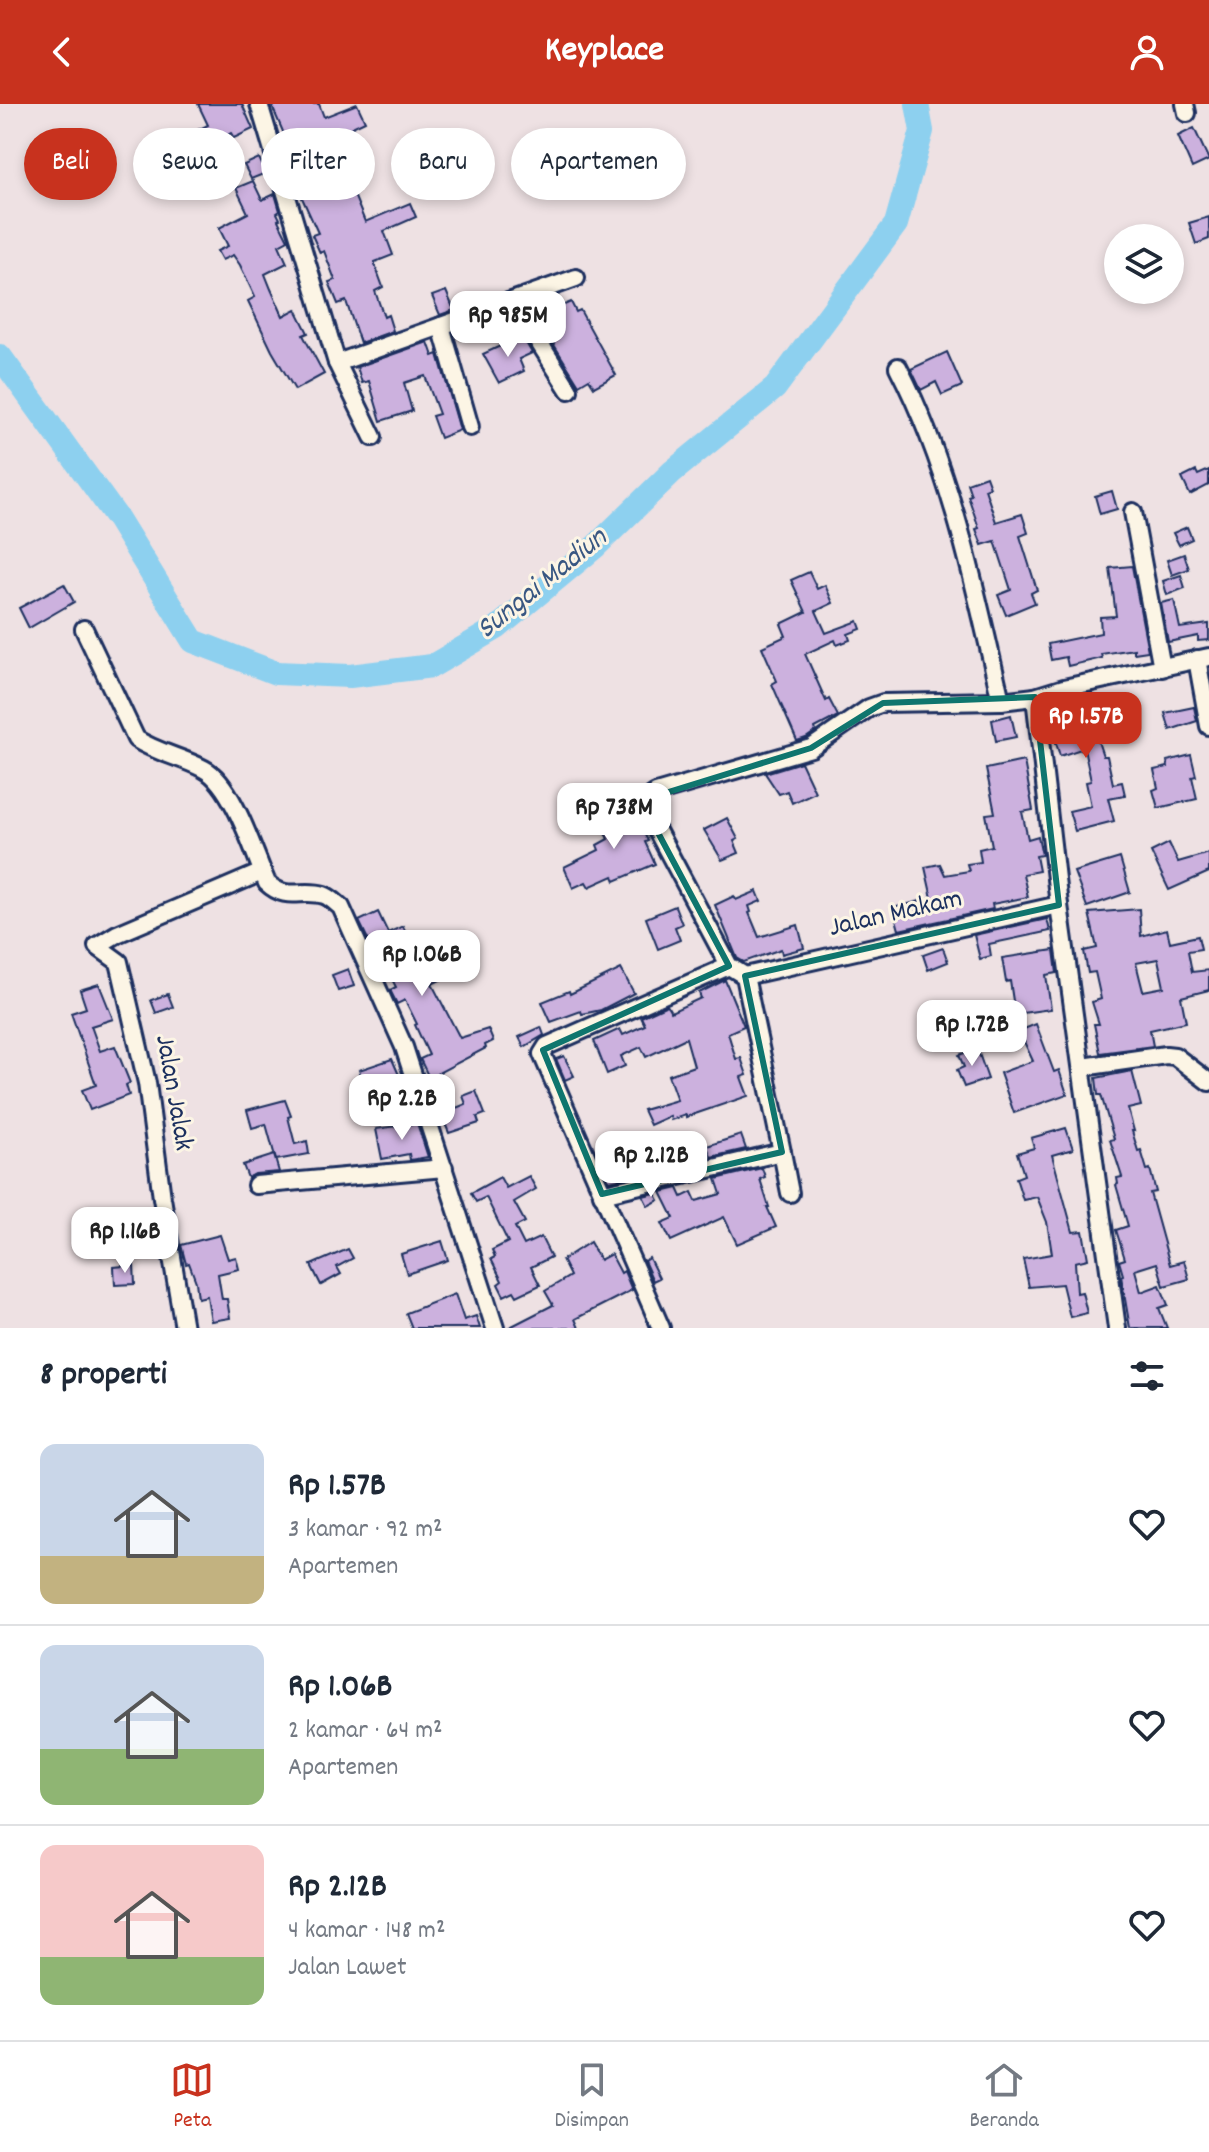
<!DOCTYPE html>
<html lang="id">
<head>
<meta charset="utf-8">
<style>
  :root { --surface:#fff; --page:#f6f6f7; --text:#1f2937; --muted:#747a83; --line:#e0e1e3; --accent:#c8321e }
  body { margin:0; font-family:Dekko,sans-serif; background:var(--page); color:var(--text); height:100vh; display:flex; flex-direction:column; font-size:30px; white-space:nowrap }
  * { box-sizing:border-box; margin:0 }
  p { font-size:26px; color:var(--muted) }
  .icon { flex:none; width:44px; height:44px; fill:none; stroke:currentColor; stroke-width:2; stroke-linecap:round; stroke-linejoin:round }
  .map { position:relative; height:1224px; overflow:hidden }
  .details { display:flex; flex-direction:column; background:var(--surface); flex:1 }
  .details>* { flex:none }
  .top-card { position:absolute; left:24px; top:24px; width:800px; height:72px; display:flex; gap:16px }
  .controls { position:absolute; left:1104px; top:120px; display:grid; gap:16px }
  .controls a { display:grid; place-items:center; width:80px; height:80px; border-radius:50%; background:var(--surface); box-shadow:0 4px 12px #0003; font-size:40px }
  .price { position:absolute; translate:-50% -68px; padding:0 18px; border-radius:16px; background:#fff; color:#222; font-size:26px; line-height:52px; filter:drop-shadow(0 2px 4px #0008) }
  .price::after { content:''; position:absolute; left:50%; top:48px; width:24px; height:18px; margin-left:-12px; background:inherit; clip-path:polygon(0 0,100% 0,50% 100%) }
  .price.active { background:var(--accent); color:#fff }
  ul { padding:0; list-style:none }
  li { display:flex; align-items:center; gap:24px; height:200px; padding:0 40px }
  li+li { border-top:2px solid var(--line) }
  li span { display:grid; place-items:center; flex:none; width:224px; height:160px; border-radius:16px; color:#555 }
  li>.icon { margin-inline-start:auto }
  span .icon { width:96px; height:96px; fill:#fffc; stroke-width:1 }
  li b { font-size:34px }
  h2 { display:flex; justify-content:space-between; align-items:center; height:96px; padding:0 40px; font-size:34px }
  .pill { padding:0 28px; border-radius:36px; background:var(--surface); box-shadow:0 4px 12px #0003; font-size:28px; line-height:72px }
  .pill.active { background:var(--accent); color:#fff }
  header { display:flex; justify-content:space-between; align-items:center; height:104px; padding:0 40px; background:var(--accent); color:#fff; font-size:36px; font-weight:700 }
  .tab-bar { display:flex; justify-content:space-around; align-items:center; height:112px; border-top:2px solid var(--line); background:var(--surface); font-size:22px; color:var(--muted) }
  .tab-bar a { display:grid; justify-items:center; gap:4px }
  .tab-bar .active { color:var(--accent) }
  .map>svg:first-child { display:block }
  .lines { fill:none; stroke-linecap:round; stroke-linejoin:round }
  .river { stroke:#8dd0ef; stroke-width:24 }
  .building { fill:#ccb1de; stroke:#1b2f5e; stroke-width:2; fill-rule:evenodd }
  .minor-casing { stroke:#1b2f5e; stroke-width:22 }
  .minor { stroke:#fcf5e5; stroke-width:16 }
  .marked { fill:none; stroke:#0f766e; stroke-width:6; stroke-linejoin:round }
  .labels { text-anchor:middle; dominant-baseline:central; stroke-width:6; stroke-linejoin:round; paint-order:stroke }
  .street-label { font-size:28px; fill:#1b2f5e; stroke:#fcf5e5 }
  .water-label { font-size:30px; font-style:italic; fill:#385782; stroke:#fcf5e5 }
</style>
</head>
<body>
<header><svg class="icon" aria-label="back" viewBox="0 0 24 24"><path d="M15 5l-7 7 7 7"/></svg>Keyplace<svg class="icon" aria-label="person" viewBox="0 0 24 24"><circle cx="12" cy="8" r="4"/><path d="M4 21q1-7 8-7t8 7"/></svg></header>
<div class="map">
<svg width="1209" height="1224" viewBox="0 0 1209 1224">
  <rect width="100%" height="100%" fill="#eee1e3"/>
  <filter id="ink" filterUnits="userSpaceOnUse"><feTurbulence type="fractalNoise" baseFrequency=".0125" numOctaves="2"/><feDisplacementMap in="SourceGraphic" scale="16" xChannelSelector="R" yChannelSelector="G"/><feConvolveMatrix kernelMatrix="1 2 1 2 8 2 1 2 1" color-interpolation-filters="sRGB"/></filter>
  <g filter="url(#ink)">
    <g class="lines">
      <!-- river -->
      <path class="river" d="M 0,252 L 118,415 L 193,537 L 276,569 L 350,572 L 432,562 L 497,524 L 596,442 L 672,368 L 775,284 L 896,120 L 922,27 L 917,0"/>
    </g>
    <!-- building -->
    <g class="building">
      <path d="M 198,0 L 242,0 L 253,25 L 234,34 L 231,29 L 193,50 L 185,32 L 208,21 Z"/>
      <path d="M 271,0 L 319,0 L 324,13 L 357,0 L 365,17 L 331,33 L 354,85 L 352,86 L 365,118 L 410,99 L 416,113 L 384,127 L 393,151 L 375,158 L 375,161 L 383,183 L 375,187 L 384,213 L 388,211 L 393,227 L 360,239 L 346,197 L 338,200 L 329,178 L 335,176 L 324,147 L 320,149 L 312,131 L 318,129 L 298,85 L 306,81 Z"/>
      <path d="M 1194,24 L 1209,56 L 1192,64 L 1178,32 Z"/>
      <path d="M 259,54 L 266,69 L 251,75 L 244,61 Z"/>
      <path d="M 253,77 L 262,96 L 275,90 L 280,107 L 277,109 L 280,115 L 278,116 L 288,136 L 279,141 L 287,159 L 265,170 L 271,185 L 283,212 L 296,205 L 308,229 L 303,231 L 324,270 L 295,286 L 272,247 L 248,197 L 255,193 L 240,161 L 233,151 L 222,156 L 217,147 L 228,142 L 219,124 L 248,109 L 236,84 Z"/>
      <path d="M 1209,113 L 1209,135 L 1196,140 L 1189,119 Z"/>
      <path d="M 446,187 L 454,206 L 440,211 L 432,192 Z"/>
      <path d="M 557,192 L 562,202 L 571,198 L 576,208 L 580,206 L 616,271 L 594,283 L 589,275 L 579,281 L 530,202 Z"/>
      <path d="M 522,232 L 532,249 L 519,255 L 524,267 L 499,279 L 483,250 Z"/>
      <path d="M 428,238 L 433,252 L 438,250 L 460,326 L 440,334 L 432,312 L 439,310 L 425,272 L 404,279 L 412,307 L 381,317 L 369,277 L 362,279 L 357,263 Z"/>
      <path d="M 947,248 L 962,282 L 942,291 L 936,278 L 921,286 L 911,265 Z"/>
      <path d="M 1209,366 L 1209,381 L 1190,391 L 1182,374 L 1196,367 L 1198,371 Z"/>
      <path d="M 986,372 L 990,383 L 985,385 L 996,418 L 1022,410 L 1028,429 L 1020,432 L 1037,486 L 1031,489 L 1035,499 L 1006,511 L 998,491 L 1011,486 L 995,437 L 982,441 L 976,425 L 979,424 L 968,392 L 971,391 L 967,379 Z"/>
      <path d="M 1112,387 L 1117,405 L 1100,410 L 1095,392 Z"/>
      <path d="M 1187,423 L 1192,435 L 1179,441 L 1173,429 Z"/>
      <path d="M 1184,450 L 1189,465 L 1172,471 L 1167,456 Z"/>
      <path d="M 1132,462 L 1148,547 L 1134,549 L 1134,545 L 1101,550 L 1102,554 L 1068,562 L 1066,553 L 1051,556 L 1048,540 L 1101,529 L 1100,513 L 1116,512 L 1110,464 Z"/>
      <path d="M 809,468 L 817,485 L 825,481 L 833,499 L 816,507 L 826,529 L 858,517 L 861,525 L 848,530 L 850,536 L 837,541 L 835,536 L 805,550 L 826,597 L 829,595 L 838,612 L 815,624 L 816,627 L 806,634 L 797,637 L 772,580 L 777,577 L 762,543 L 786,532 L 781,520 L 806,508 L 791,476 Z"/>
      <path d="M 1181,471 L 1185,484 L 1167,491 L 1163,477 Z"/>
      <path d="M 64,480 L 74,498 L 29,524 L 19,504 Z"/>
      <path d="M 1174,496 L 1180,524 L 1209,520 L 1209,536 L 1198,537 L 1198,532 L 1168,538 L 1161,499 Z"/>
      <path d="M 1092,590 L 1098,608 L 1089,611 L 1103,652 L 1107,652 L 1113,680 L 1122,678 L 1125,691 L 1108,694 L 1114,717 L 1075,727 L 1069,707 L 1091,702 L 1086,678 L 1091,677 L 1084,644 L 1060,652 L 1049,616 L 1062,612 L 1057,598 L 1071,594 L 1072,597 Z"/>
      <path d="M 1194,603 L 1197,617 L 1170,626 L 1165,609 Z"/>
      <path d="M 1011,611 L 1016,633 L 996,637 L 992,616 Z"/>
      <path d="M 1191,651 L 1196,672 L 1192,673 L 1197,695 L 1158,704 L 1153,686 L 1158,684 L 1154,666 L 1168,663 L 1167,657 Z"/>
      <path d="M 1024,657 L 1033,706 L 1022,708 L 1028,735 L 1038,732 L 1042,751 L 1036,752 L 1039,767 L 1023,770 L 1028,793 L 992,800 L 993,805 L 899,826 L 893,804 L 932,794 L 925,763 L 940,760 L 945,771 L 969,767 L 967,760 L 981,758 L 979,745 L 992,742 L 986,710 L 995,709 L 986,665 Z"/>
      <path d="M 801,658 L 815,688 L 792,699 L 787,687 L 779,690 L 765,669 Z"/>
      <path d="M 607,703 L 612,712 L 631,703 L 648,737 L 645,738 L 655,760 L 615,777 L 613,772 L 589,783 L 586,778 L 573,784 L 564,763 L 599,746 L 597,741 L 608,735 L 596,709 Z"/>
      <path d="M 727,714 L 738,735 L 734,737 L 739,749 L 722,756 L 704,726 Z"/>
      <path d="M 1169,739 L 1178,758 L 1209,749 L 1209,768 L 1169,786 L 1151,748 Z"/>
      <path d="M 1120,754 L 1130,788 L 1087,803 L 1074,768 Z"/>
      <path d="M 757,787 L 761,797 L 749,802 L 751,808 L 749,809 L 759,833 L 798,821 L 804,844 L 782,850 L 781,845 L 744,858 L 737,854 L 715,801 L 734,792 L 736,796 Z"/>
      <path d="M 675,802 L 682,820 L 675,823 L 680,836 L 658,845 L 646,814 Z"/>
      <path d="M 1139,805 L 1141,832 L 1167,825 L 1170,838 L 1198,832 L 1201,845 L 1188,847 L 1192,868 L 1209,866 L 1209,886 L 1181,893 L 1186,918 L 1150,926 L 1153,942 L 1100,949 L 1094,920 L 1099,920 L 1092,898 L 1101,895 L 1095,868 L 1088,869 L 1084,847 L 1097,844 L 1089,809 ZM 1158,855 L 1164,883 L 1143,887 L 1136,859 Z"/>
      <path d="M 378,808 L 388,829 L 403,822 L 410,838 L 407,840 L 421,868 L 448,857 L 454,869 L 432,880 L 460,934 L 488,925 L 493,937 L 485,941 L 486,944 L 429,974 L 420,955 L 429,951 L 415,921 L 417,920 L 405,896 L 397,900 L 390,886 L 396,883 L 381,854 L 378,856 L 359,817 Z"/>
      <path d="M 1047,815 L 1050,827 L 989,840 L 991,852 L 980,855 L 974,831 Z"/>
      <path d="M 943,844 L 948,858 L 928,866 L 923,851 Z"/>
      <path d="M 1054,846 L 1057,869 L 1046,871 L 1051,905 L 1015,910 L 1010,877 L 1006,878 L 1002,854 Z"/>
      <path d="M 348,865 L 354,882 L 338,887 L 332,871 Z"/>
      <path d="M 621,865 L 634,889 L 601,906 L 582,910 L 581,907 L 551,918 L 542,898 L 569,887 L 570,890 Z"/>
      <path d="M 725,876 L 744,922 L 728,929 L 736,955 L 741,954 L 747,971 L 741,973 L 748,992 L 686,1013 L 686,1011 L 671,1016 L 670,1012 L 650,1021 L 643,1006 L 677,996 L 668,971 L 694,962 L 686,934 L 646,953 L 641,943 L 621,952 L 625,962 L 607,970 L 594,937 L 620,925 L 623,931 L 645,921 L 641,913 L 667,901 L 671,908 L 701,894 L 699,889 Z"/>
      <path d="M 99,880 L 113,915 L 91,922 L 100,947 L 115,942 L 130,979 L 126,981 L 129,991 L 90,1006 L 82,986 L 96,981 L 71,909 L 86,904 L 80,886 Z"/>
      <path d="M 168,890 L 173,903 L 156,909 L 151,896 Z"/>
      <path d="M 1036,920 L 1054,968 L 1059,966 L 1067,990 L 1014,1009 L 1000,969 L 1033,957 L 1019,927 Z"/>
      <path d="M 541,923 L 544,931 L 524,943 L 519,933 Z"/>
      <path d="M 977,944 L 988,975 L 964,983 L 957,966 L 964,963 L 959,951 Z"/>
      <path d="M 564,952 L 574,972 L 565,976 L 556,955 Z"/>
      <path d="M 392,955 L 407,989 L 395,993 L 388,977 L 366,984 L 359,966 Z"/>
      <path d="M 1132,967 L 1141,1002 L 1128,1005 L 1134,1027 L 1132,1027 L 1138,1047 L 1141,1046 L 1147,1066 L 1150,1065 L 1156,1088 L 1150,1089 L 1170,1161 L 1184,1157 L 1189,1175 L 1164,1182 L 1157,1159 L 1135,1166 L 1141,1188 L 1160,1181 L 1168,1201 L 1159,1204 L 1167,1224 L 1130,1224 L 1121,1172 L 1123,1171 L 1119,1157 L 1125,1155 L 1116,1126 L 1128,1122 L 1116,1081 L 1118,1080 L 1117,1074 L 1122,1073 L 1110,1036 L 1114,1035 L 1101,991 L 1098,991 L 1096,974 Z"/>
      <path d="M 476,987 L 485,1010 L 477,1013 L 479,1019 L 449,1029 L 441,1010 L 466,1000 L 463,992 Z"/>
      <path d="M 285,996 L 291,1012 L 288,1013 L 295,1040 L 307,1037 L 309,1050 L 276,1056 L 266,1020 L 252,1024 L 247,1006 Z"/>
      <path d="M 417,1019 L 428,1053 L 410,1056 L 409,1050 L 382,1055 L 376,1025 Z"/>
      <path d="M 1066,1024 L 1073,1045 L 1052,1051 L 1073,1128 L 1083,1127 L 1088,1155 L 1075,1158 L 1077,1189 L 1082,1188 L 1087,1209 L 1070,1213 L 1062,1180 L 1029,1183 L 1023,1155 L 1052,1150 L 1047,1118 L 1037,1093 L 1023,1096 L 1016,1074 L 1024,1071 L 1017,1049 L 1034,1044 L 1031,1034 Z"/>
      <path d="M 741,1031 L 746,1045 L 711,1053 L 707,1042 Z"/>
      <path d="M 274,1051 L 279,1068 L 255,1070 L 248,1074 L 243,1061 Z"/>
      <path d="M 624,1064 L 628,1073 L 609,1077 L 607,1072 Z"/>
      <path d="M 762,1064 L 765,1073 L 760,1075 L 769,1103 L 767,1103 L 776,1123 L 737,1140 L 724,1113 L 671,1137 L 662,1119 L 674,1114 L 661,1088 L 678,1084 L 682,1093 L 692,1088 L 696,1097 L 721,1090 L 716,1075 Z"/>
      <path d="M 529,1072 L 536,1085 L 514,1098 L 525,1118 L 515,1123 L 524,1141 L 541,1133 L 551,1153 L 531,1163 L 540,1181 L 517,1192 L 514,1187 L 504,1192 L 498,1180 L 502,1177 L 491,1155 L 495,1153 L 492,1146 L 508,1138 L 486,1093 L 476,1098 L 471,1089 L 500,1073 L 506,1084 Z"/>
      <path d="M 655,1089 L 659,1096 L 648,1102 L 643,1092 Z"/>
      <path d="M 220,1131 L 228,1155 L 236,1153 L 239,1165 L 218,1170 L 222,1195 L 227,1195 L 230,1214 L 211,1217 L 207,1192 L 198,1194 L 196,1178 L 189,1159 L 186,1160 L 181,1141 Z"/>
      <path d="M 442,1137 L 448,1156 L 407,1170 L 401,1150 Z"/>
      <path d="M 590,1138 L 600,1156 L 611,1150 L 621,1169 L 624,1167 L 632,1186 L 575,1215 L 579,1224 L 508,1224 L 553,1201 L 545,1187 L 570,1172 L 562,1156 Z"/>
      <path d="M 348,1145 L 353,1154 L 337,1163 L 341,1170 L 321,1181 L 311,1161 Z"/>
      <path d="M 649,1154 L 659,1174 L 653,1177 L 644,1157 Z"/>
      <path d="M 134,1161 L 135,1180 L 115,1181 L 114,1163 Z"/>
      <path d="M 455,1190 L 464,1216 L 476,1212 L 480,1224 L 412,1224 L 406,1209 Z"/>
    </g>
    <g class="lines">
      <!-- minor casing -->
      <g class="minor-casing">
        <g id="minor">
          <path d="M 259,0 L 337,259 L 373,333"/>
          <path d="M 1185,0 L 1187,9"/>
          <path d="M 513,197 L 569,286"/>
          <path d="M 441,222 L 470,323"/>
          <path d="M 337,259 L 576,174"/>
          <path d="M 898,263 C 952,368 975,483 1001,597"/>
          <path d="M 1133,408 L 1162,564"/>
          <path d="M 84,525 L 136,635 C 157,649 182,653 204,665 C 233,680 254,749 267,779 C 287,798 302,784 324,791 C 330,793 336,799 341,803 L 404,943 L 495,1224"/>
          <path d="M 1197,555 L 1209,622"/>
          <path d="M 1035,593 L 1059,801 L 1117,1224"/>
          <path d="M 745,872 L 1059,801"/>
          <path d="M 1083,963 L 1166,951 L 1175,952 L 1209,978"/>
          <path d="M 782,1048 L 790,1089"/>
          <path d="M 256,1081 L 444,1064"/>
          <path d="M 602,1090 L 782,1048 L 745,872 L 729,862 L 647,708 L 649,694 L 656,689 L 811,644 L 869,604 L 883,599 L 1001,597 L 1035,593 L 1064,584 L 1209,553"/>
          <path d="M 184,1224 L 162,1094 L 147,979 L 119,858 L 97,842 L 117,830 L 262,768"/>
          <path d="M 661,1224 L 542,950 L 547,942 L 729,862"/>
        </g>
      </g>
      <!-- minor -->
      <use href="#minor" class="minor"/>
    </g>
  </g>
  <!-- marked area -->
  <path class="marked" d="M 1035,593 L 1059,801 L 745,872 L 782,1048 L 602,1090 L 543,946 L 729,862 L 647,708 L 649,694 L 811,644 L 883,599 Z"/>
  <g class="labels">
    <!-- street labels -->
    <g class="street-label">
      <text transform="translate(896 811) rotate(-13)">Jalan Makam</text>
      <text transform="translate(172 989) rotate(80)">Jalan Jalak</text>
    </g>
    <!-- water labels -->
    <g class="water-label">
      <text transform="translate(543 481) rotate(-39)">Sungai Madiun</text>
    </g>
  </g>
</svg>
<div class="controls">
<a><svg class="icon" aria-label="layers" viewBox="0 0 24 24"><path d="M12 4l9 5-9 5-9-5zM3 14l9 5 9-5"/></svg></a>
</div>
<b class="price" style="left:508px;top:255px">Rp 985M</b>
<b class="price active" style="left:1086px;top:656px">Rp 1.57B</b>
<b class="price" style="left:614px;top:747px">Rp 738M</b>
<b class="price" style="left:422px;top:894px">Rp 1.06B</b>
<b class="price" style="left:972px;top:964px">Rp 1.72B</b>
<b class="price" style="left:402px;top:1038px">Rp 2.2B</b>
<b class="price" style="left:651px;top:1095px">Rp 2.12B</b>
<b class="price" style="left:125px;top:1171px">Rp 1.16B</b>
<div class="top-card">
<a class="pill active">Beli</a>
<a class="pill">Sewa</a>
<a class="pill">Filter</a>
<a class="pill">Baru</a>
<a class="pill">Apartemen</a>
</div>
</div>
<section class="details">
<h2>8 properti<svg class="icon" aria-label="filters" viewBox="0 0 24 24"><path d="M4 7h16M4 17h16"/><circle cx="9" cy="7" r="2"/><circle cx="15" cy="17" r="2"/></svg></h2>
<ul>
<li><span style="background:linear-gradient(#c9d6e8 70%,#c2b280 0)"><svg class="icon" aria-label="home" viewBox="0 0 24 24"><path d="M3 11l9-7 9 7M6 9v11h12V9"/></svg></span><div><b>Rp 1.57B</b><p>3 kamar · 92 m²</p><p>Apartemen</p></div><svg class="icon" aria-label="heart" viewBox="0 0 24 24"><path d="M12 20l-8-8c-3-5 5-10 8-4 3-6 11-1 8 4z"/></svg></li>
<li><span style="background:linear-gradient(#c9d6e8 65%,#8fb573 0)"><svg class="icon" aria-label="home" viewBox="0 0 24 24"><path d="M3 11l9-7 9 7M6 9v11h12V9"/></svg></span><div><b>Rp 1.06B</b><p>2 kamar · 64 m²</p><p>Apartemen</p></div><svg class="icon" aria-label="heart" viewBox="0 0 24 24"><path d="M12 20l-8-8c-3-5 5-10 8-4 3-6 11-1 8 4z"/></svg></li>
<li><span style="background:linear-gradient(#f6c9c9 70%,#8fb573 0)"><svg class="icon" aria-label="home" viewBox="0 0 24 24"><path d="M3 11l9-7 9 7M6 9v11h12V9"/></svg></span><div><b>Rp 2.12B</b><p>4 kamar · 148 m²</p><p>Jalan Lawet</p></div><svg class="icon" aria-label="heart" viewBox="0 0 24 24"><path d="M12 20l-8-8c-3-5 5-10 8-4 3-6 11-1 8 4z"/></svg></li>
</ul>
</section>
<nav class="tab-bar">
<a class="active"><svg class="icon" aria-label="map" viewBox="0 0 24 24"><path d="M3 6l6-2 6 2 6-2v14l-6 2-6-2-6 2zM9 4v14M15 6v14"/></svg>Peta</a>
<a><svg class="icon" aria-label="saved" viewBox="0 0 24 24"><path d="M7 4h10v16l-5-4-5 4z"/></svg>Disimpan</a>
<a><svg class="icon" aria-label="home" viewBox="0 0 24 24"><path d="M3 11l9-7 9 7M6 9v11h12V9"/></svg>Beranda</a>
</nav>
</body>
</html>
